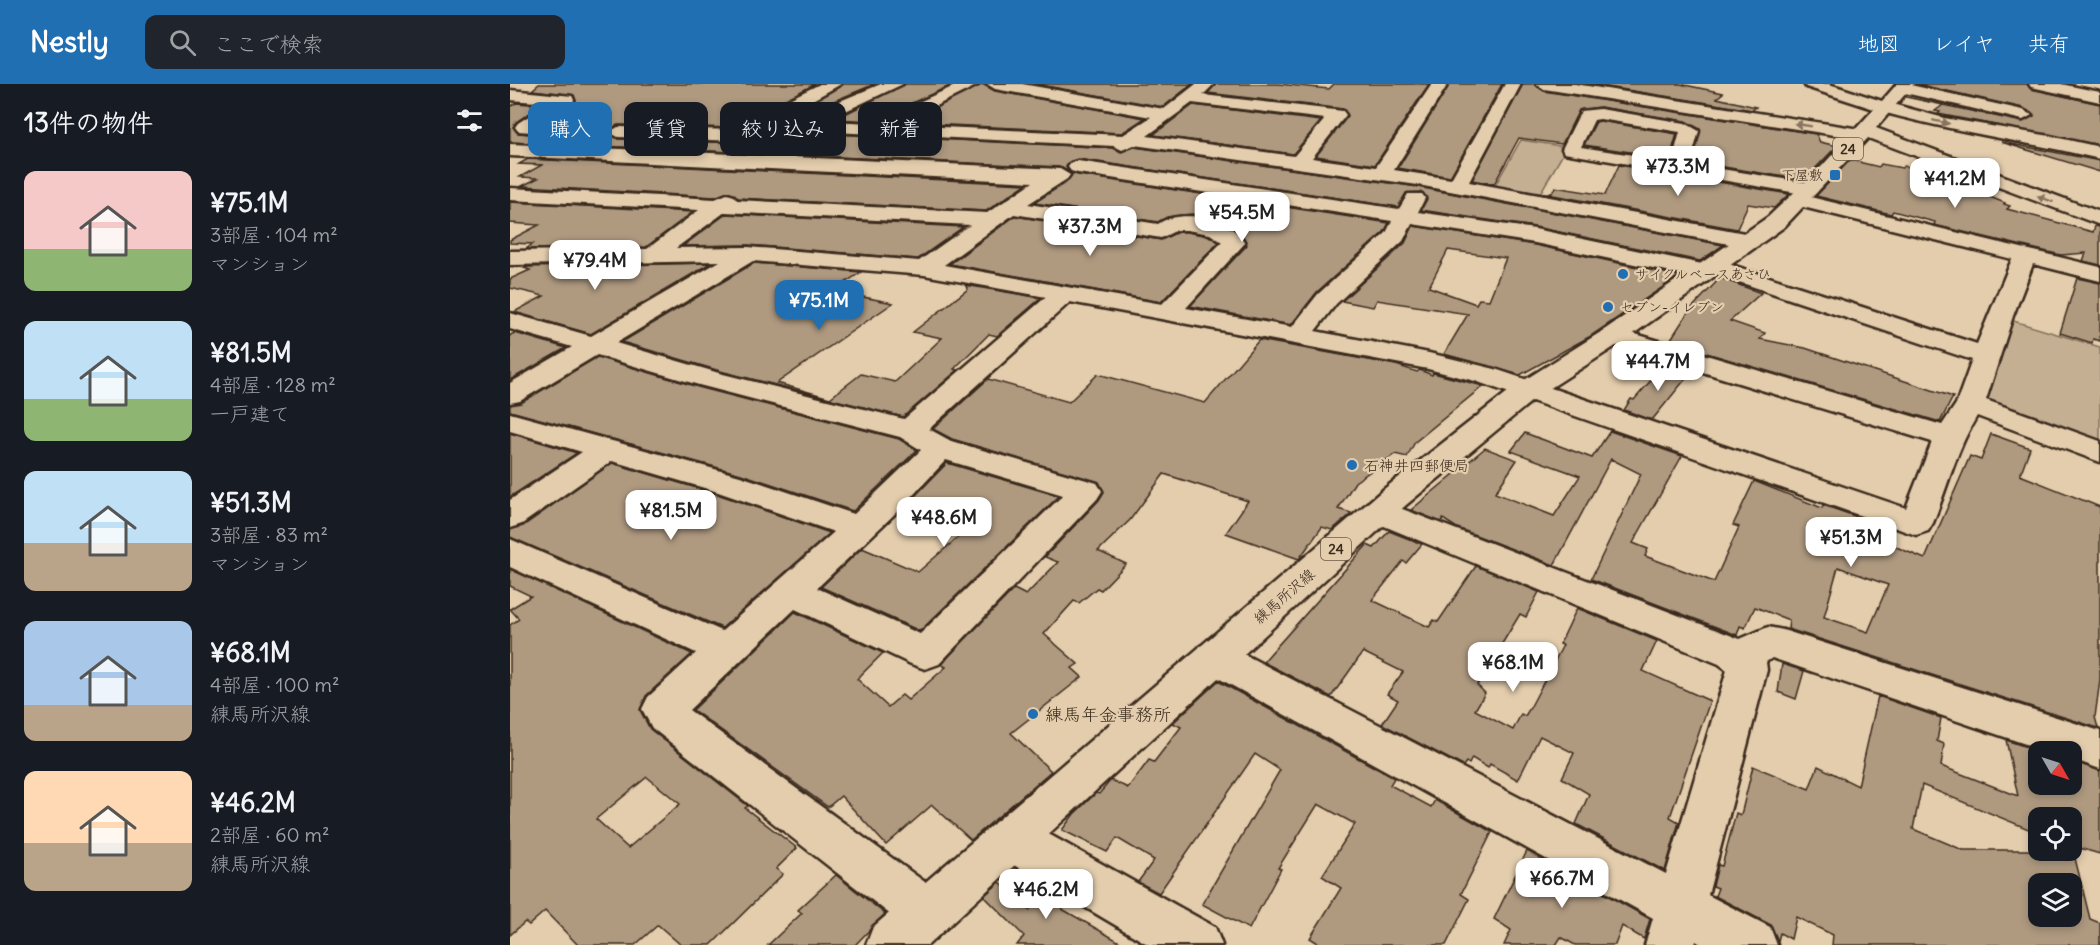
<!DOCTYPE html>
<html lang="ja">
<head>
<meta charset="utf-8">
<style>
  :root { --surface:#171b24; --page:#20242c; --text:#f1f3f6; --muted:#9ea1a6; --accent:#1f6fb2 }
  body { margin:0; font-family:Delius,"Klee One",sans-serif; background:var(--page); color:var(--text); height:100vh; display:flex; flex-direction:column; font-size:22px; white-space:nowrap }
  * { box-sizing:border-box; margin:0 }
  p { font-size:20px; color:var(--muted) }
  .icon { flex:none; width:33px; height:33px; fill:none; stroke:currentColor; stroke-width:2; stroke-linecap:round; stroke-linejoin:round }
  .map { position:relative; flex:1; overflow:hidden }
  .details { display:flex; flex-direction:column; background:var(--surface); width:510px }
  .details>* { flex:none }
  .top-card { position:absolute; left:18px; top:18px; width:570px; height:54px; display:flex; gap:12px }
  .needle { width:39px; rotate:129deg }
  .buttons { position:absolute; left:1518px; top:657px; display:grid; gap:12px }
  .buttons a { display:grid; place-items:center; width:54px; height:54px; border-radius:12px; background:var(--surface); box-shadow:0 3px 9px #0003; font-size:30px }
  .price { position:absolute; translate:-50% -51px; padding:0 14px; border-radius:12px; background:#fff; color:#222; font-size:20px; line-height:39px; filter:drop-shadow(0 2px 3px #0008) }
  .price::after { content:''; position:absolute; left:50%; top:36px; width:18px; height:14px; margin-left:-9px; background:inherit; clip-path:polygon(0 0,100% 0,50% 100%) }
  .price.selected { background:var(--accent); color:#fff }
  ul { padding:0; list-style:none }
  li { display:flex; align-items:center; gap:18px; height:150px; padding:0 24px }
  li span { display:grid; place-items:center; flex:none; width:168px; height:120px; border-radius:12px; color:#555 }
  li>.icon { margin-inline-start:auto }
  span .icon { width:72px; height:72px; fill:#fffc; stroke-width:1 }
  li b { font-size:26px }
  h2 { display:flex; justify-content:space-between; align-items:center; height:72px; padding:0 24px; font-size:26px }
  .tag { padding:0 21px; border-radius:12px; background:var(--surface); box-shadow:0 3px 9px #0003; font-size:21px; line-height:54px }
  .tag.selected { background:var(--accent); color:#fff }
  header { display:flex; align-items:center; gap:36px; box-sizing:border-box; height:84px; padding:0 30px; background:var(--accent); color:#fff }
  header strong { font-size:28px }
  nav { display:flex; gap:33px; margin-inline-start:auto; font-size:21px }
  .search { width:420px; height:54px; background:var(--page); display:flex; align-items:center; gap:15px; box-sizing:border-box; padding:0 21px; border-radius:12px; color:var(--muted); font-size:22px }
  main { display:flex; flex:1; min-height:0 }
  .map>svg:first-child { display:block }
  .green { fill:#c5af93; stroke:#806c58; stroke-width:1.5 }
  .building { fill:#af9a80; stroke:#3b2a1e; stroke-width:1.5; fill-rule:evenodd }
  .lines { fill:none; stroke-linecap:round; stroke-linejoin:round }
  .minor-casing { stroke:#3b2a1e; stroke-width:5 }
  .major-casing { stroke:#3b2a1e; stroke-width:5 }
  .minor { fill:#e3cdad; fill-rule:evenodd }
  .major { fill:#e3cdad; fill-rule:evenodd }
  .oneway { fill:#87735e }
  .poi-dot { fill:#1f6fb2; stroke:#e3cdad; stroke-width:2 }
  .labels { text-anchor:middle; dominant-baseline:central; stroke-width:4.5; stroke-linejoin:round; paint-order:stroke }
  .shield { fill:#e3cdad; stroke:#6d5b49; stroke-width:1.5 }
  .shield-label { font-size:14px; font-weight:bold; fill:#3b2a1e }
  .far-poi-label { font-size:14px; fill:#3b2a1e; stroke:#e3cdad; text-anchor:start }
  .poi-label { font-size:15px; fill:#3b2a1e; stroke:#e3cdad; text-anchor:start }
  .street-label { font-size:15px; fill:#3b2a1e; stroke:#e3cdad }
  .near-poi-label { font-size:18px; fill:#3b2a1e; stroke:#e3cdad; text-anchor:start }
</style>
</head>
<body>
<header>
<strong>Nestly</strong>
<div class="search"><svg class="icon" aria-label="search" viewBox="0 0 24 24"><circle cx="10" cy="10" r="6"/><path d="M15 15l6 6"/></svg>ここで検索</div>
<nav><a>地図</a><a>レイヤ</a><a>共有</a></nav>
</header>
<main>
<section class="details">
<h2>13件の物件<svg class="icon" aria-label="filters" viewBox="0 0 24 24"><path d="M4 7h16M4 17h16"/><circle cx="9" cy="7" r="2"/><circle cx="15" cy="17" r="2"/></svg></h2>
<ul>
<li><span style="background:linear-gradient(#f6c9c9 65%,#8fb573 0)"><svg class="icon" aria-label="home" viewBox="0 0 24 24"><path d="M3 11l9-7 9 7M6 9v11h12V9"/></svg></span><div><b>¥75.1M</b><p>3部屋 · 104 m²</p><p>マンション</p></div></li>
<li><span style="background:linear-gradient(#bfe0f5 65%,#8fb573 0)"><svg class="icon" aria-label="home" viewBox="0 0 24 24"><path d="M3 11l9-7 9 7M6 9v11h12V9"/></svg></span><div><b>¥81.5M</b><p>4部屋 · 128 m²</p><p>一戸建て</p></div></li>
<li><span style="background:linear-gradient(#bfe0f5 60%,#b9a48a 0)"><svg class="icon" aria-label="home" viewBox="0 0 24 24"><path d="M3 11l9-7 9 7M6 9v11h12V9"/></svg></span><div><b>¥51.3M</b><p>3部屋 · 83 m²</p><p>マンション</p></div></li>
<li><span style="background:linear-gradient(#a9c7e8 70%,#b9a48a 0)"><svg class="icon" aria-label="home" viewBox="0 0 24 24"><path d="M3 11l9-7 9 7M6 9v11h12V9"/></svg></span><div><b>¥68.1M</b><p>4部屋 · 100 m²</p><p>練馬所沢線</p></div></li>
<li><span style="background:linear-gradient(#ffd9b3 60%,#b9a48a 0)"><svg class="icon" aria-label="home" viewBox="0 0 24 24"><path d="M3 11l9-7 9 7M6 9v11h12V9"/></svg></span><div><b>¥46.2M</b><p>2部屋 · 60 m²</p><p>練馬所沢線</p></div></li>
</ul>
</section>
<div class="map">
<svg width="1590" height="861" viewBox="0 0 1590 861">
  <rect width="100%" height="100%" fill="#e3cdad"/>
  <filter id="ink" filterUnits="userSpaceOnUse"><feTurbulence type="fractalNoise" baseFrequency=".0167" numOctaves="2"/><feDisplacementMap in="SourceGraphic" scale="12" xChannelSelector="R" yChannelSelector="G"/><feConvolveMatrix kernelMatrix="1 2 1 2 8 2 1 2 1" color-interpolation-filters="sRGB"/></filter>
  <g filter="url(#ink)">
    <!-- green -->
    <g class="green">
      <path d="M 1011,56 L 1057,63 L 1028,113 L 983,105 Z"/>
      <path d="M 1500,236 L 1590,263 L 1590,364 L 1470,320 Z"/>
    </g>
    <!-- building -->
    <g class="building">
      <path d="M 29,0 L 305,0 L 225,44 L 108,41 L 97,47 L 108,55 L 230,59 L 333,0 L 365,0 L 312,22 L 292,42 L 303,49 L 603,64 L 611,68 L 624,63 L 908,103 L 1213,161 L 1190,177 L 1025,143 L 911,126 L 917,115 L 912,108 L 896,109 L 888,123 L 568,75 L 559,78 L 556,83 L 559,88 L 550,83 L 0,58 L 0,23 L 6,19 L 32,21 L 6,38 L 3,43 L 8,49 L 59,53 L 70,47 L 60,39 L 39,37 L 63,22 L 66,17 L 64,11 L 22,6 Z"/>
      <path d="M 395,0 L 444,0 L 362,37 L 325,35 Z"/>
      <path d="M 472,0 L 485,7 L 635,34 L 612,49 L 396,39 Z"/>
      <path d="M 525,0 L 682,0 L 653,23 Z"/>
      <path d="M 706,0 L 768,0 L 819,5 L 824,0 L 919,0 L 865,81 L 806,72 L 838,32 L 833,25 L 698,9 Z"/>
      <path d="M 940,0 L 992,0 L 940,93 L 888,84 Z"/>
      <path d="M 1013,0 L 1024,0 L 1034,7 L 1306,50 L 1310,58 L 1327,62 L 1294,96 L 1183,78 L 1190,45 L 1175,37 L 1090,23 L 1069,26 L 1052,60 L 1009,54 L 984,100 L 962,96 Z"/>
      <path d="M 1079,0 L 1170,0 L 1213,9 L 1207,14 L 1246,23 L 1242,26 Z"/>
      <path d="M 1406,0 L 1517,0 L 1521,5 L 1590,20 L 1590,61 L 1428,30 L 1430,28 L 1425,27 L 1433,21 L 1396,13 L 1512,38 L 1524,32 L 1513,24 Z"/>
      <path d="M 683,21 L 811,37 L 783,70 L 643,51 Z"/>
      <path d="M 1090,37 L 1167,50 L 1160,74 L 1074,61 L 1086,38 Z"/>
      <path d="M 1491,58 L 1590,77 L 1590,88 Z"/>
      <path d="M 18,75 L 516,100 L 476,127 L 228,114 L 218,108 L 205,113 L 12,102 L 28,94 L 10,93 L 32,81 L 9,80 Z"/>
      <path d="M 1340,76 L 1369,83 L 1371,80 L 1392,84 L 1394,82 L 1425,89 L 1419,97 L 1465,107 L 1495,119 L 1494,120 L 1500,122 L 1497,125 L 1583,148 L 1585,142 L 1590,143 L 1590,181 L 1573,177 L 1576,169 L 1551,171 L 1424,141 L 1425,138 L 1383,127 L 1381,130 L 1306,112 Z"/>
      <path d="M 1109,81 L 1279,110 L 1264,124 L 1238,120 L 1227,145 L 1032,109 L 1042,109 L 1045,103 L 1095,111 Z"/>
      <path d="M 561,89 L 568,91 L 879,139 L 874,148 L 807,208 L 781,241 L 680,222 L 737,161 L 731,149 L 721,141 L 709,136 L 682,130 L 657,133 L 648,138 L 524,119 L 558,97 Z"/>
      <path d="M 0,118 L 183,128 L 136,163 L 16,165 L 23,160 L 0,159 L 0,156 L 29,141 L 0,139 Z"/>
      <path d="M 216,130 L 453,143 L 408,175 L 238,161 L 173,162 Z"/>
      <path d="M 505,132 L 651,156 L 668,148 L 677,148 L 699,152 L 709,158 L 651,218 L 440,180 Z"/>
      <path d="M 903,142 L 1025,161 L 1169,192 L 1079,253 L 1010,291 L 934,270 L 958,230 L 867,216 L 863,223 L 832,217 L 895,159 ZM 938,166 L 996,174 L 979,216 L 969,215 L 966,220 L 919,203 Z"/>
      <path d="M 201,179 L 81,250 L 4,228 L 34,212 L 0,204 L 0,195 L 20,186 L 14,184 L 18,183 Z"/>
      <path d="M 244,179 L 351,188 L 323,207 L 383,219 L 267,299 L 320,314 L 351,290 L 385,298 L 432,254 L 403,248 L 458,205 L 455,201 L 531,214 L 487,252 L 479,250 L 444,285 L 448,286 L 393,333 L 210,287 L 112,258 Z"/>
      <path d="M 1210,194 L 1251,209 L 1220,237 L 1255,249 L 1250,255 L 1295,264 L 1443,313 L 1430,338 L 1159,258 L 1179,227 Z"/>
      <path d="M 1567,194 L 1590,199 L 1590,257 L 1583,255 L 1582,259 L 1550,249 Z"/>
      <path d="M 5,249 L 56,264 L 0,296 L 0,251 Z"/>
      <path d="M 749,256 L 886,281 L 907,288 L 910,286 L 922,291 L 923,289 L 973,302 L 905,358 L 897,373 L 885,370 L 845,398 L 828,425 L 841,429 L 840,431 L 822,446 L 812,443 L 789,475 L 716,449 L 738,417 L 654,390 L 620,436 L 588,467 L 616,480 L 591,506 L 587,504 L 569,519 L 564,517 L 534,550 L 568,580 L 562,584 L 572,593 L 501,649 L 541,687 L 461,756 L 422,721 L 376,761 L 331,712 L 318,723 L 183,626 L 285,528 L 373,569 L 347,595 L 378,623 L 392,611 L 398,616 L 436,583 L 432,581 L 439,572 L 504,505 L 516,511 L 548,478 L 535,473 L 589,416 L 594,408 L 589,398 L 442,355 L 423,345 L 478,295 L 559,318 L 588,290 L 695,319 Z"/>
      <path d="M 87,273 L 188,303 L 389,355 L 407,366 L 343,427 L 231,390 L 0,327 L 0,321 L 11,319 Z"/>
      <path d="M 1156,279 L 1182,287 L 1142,336 L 1114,326 L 1121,315 L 1124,316 Z"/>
      <path d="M 1100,347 L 1172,372 L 1123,459 L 1138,465 L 1135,472 L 1204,498 L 1229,443 L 1223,441 L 1244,397 L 1312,424 L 1313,421 L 1379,444 L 1377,454 L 1381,455 L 1379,460 L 1415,475 L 1460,372 L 1471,376 L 1481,350 L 1520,364 L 1510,391 L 1590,423 L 1590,596 L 1585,633 L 1588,644 L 1278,545 L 1279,536 L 1245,523 L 1235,544 L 1230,542 L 1227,551 L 1081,495 L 1131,390 L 1101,375 L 1044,481 L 947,444 L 933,435 L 931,438 L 901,426 L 975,364 L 1007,376 L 985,409 L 1044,432 L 1070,392 L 1001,367 L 1015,349 L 1082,374 ZM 1328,483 L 1378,501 L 1358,548 L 1314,533 Z"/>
      <path d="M 0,349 L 67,369 L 0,413 Z"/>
      <path d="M 102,379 L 207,410 L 320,449 L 212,544 L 0,453 L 0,446 L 13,442 Z"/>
      <path d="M 437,379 L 549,412 L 410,547 L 311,503 L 352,464 L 408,488 L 469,435 L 447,429 L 450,426 L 404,413 Z"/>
      <path d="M 879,447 L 912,460 L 896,479 L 893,477 L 862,516 L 919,543 L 924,536 L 928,538 L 966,482 L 1029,508 L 1016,533 L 1010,530 L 967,601 L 975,609 L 965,626 L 1003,646 L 1011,630 L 1015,632 L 1020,624 L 1053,561 L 1050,560 L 1067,524 L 1147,557 L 1133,587 L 1200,617 L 1160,733 L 1169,738 L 1155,787 L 1066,740 L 1079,710 L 1052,694 L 1064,669 L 1030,652 L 1008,696 L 980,680 L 978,684 L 962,674 L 959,680 L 956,678 L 953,682 L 872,640 L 888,616 L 877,610 L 893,588 L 853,568 L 821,613 L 753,578 L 857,461 L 864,464 Z"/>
      <path d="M 0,485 L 182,570 L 136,612 L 130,626 L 140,645 L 238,722 L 235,724 L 287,764 L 266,785 L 273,790 L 201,861 L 171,861 L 148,841 L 125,861 L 68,861 L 35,827 L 19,841 L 15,838 L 0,851 L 0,541 L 9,535 L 0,525 L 21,512 L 0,502 ZM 137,693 L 170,720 L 118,764 L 86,735 Z"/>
      <path d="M 1272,580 L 1294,587 L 1286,615 L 1268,608 Z"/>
      <path d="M 708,597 L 884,694 L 880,701 L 921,723 L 925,716 L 982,748 L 951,810 L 959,815 L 936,861 L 811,861 L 800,854 L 831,804 L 812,792 L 845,740 L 808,720 L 768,784 L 771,785 L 739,845 L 692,820 L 770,686 L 745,670 L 649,809 L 628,798 L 644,776 L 607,754 L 597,768 L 552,746 L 564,730 L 586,709 L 589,710 L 601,696 L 618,704 L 639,676 L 644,678 L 671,643 L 663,639 L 665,637 Z"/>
      <path d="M 1368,612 L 1431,634 L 1427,657 L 1434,660 L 1431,682 L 1508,712 L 1496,656 L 1531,668 L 1528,700 L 1562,700 L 1562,677 L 1590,687 L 1590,770 L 1562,762 L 1562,734 L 1528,734 L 1528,749 L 1412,701 L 1403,745 L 1453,766 L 1563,766 L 1580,835 L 1590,839 L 1590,861 L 1322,861 L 1323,851 L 1286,833 L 1281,855 L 1270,849 L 1268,857 L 1261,841 L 1205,812 L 1208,804 L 1203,802 L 1208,781 L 1212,782 L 1226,729 L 1231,731 L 1243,682 L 1299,705 L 1308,682 L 1348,702 ZM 1528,800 L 1562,800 L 1562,832 L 1528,832 Z"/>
      <path d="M 1017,767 L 1140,835 L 1134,855 L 1112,842 L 1105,861 L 1065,861 L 1051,853 L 1046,861 L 994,861 L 1001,846 L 984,835 Z"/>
      <path d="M 326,791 L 375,830 L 345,861 L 258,861 L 292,829 L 288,826 Z"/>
      <path d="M 490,798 L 519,826 L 535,802 L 558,816 L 552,825 L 615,861 L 507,861 L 514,852 L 474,812 Z"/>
    </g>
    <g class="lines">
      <!-- minor casing -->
      <g class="minor-casing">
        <g id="minor">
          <path d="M 310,0 L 331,0 L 230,57 L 108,53 L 99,48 L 108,43 L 226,46 L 269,20 Z"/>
          <path d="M 371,0 L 393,0 L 325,32 L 319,37 L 362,39 L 449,0 L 470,0 L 387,41 L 613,51 L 641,33 L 485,5 L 477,0 L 512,0 L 654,25 L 686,0 L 704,0 L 693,11 L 833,27 L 836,31 L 802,74 L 866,83 L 922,0 L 938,0 L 884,86 L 941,95 L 995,0 L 1011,0 L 959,98 L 1240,150 L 1248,152 L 1251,157 L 1248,162 L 1240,164 L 908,101 L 624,61 L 612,66 L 604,62 L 303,47 L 294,42 L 313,24 ZM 682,19 L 815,35 L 784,72 L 637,52 Z"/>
          <path d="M 1026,0 L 1065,0 L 1350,45 L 1359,50 L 1350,55 L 1034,5 Z"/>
          <path d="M 1396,0 L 1513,26 L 1522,31 L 1513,36 L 1386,7 L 1384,4 L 1386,1 Z"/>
          <path d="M 1519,0 L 1551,0 L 1590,8 L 1590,18 L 1521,3 Z"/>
          <path d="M 0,6 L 62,12 L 64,16 L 62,20 L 32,39 L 59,41 L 68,46 L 59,51 L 8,47 L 5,43 L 8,39 L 39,19 L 0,16 Z"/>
          <path d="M 1375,18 L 1434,34 L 1540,52 L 1590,63 L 1590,75 C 1516,57 1443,48 1369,27 L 1367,23 Z"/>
          <path d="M 1090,25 L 1175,39 L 1189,47 L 1180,80 L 1299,99 L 1306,101 L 1309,105 L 1306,109 L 1299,111 L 1054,69 L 1052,65 L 1071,27 ZM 1090,35 L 1170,48 L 1162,77 L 1071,63 L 1084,36 Z"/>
          <path d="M 0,60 L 550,85 L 560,91 L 557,95 L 518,120 L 648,140 C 670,124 723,134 735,159 L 676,224 L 782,243 L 808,210 L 876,149 L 882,137 L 568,89 L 561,87 L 558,83 L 561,79 L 568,77 L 889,125 L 898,110 L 912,110 L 915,114 L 908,128 L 1025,145 L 1192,180 L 1203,175 L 1467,260 L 1502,175 L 1281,120 L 1278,116 L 1281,112 L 1288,110 L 1590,183 L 1590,197 L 1523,180 L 1503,232 L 1476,316 L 1590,357 L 1590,378 L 1467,332 C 1447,364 1437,404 1423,439 L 1418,447 L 1406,451 L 965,297 L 918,285 L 560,218 L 419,345 L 441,357 L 587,399 L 592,407 L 587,415 L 429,580 L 415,585 L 401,580 L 285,525 L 179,626 L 434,812 L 441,829 L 434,846 L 417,853 L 400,846 L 142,644 L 132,625 L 138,613 L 186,569 L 0,483 L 0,455 L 212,547 L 324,448 L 208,408 L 102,377 L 12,440 L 0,444 L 0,416 L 72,368 L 0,347 L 0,329 L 230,392 L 344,430 L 411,366 L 390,353 L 189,301 L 87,271 L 10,317 L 0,319 L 0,299 L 62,263 L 0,245 L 0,229 L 81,252 L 210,177 L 0,181 L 0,167 L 137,165 L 189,126 L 0,116 L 0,104 L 205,115 L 217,110 L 224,112 L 227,116 L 477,129 L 523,98 L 0,72 ZM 215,128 L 460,141 L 409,177 L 238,163 L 166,164 ZM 504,130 L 651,154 L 667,146 L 677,146 L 700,150 L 712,158 L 652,220 L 434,181 ZM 902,140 L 1025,159 L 1195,195 L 1205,190 L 1462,276 L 1446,320 L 1432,341 L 1112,246 L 1103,244 L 1094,246 L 1090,252 L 1094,258 L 1422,358 L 1396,424 L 985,285 L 919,269 L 805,247 L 826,220 L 893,157 ZM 243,177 L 414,191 L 536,213 L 394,335 L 209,289 L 106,259 ZM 436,376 L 553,411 L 410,550 L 307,504 L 392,423 Z"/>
          <path d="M 869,416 L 1230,555 L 1258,543 L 1273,546 L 1590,647 L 1590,685 L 1562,675 L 1562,668 L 1539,668 L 1262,574 L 1256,578 L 1257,586 L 1198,811 L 1260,843 L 1267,861 L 1192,861 L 1186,857 L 1185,861 L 1135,861 L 1143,834 L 690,584 L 685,573 L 690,562 L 704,557 L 718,562 L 1156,790 L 1217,586 L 1209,580 L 857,435 L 853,427 L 857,419 Z"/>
          <path d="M 501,732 L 517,738 L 705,843 L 712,861 L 639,861 L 485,770 L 478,754 L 485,738 Z"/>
        </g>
      </g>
      <!-- major casing -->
      <g class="major-casing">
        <path id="major" d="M 1294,0 L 1319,0 L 1372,17 L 1387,0 L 1404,0 L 1366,44 L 1590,128 L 1590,141 L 1358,54 L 1274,143 L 1112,258 L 1028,312 L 896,421 L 418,861 L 356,861 L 363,843 L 874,405 L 1008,300 L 1094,246 L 1258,133 L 1312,82 L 1364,25 L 1296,3 Z"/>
      </g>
      <!-- minor -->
      <use href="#minor" class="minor"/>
      <!-- major -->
      <use href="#major" class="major"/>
    </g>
    <!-- one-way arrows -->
    <defs><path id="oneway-solid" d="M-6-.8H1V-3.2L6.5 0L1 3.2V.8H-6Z" transform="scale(1.5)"/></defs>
    <g class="oneway">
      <use href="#oneway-solid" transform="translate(1431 38) rotate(12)"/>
      <use href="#oneway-solid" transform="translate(1293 41) rotate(-171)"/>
      <use href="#oneway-solid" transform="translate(1535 115) rotate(-160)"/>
    </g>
  </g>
  <!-- markers -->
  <g class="poi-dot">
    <rect x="1319" y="85" width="12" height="12" rx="3"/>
    <circle cx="1113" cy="190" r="6"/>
    <circle cx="1098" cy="223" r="6"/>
    <circle cx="842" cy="381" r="6"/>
    <circle cx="523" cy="630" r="6"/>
  </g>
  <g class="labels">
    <!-- shield labels -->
    <g class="shield">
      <rect x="1323" y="54" width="30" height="22" rx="4.5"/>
      <rect x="811" y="454" width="30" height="22" rx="4.5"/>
    </g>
    <g class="shield-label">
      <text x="1338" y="65">24</text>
      <text x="826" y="465">24</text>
    </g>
    <!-- far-poi labels -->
    <g class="far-poi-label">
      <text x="1313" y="91" text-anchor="end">下屋敷</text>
      <text x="1125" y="190">サイクルベースあさひ</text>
      <text x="1110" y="223">セブン-イレブン</text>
    </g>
    <!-- poi labels -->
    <g class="poi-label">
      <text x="854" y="381">石神井四郵便局</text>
    </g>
    <!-- street labels -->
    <g class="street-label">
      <text transform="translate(774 512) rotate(-41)">練馬所沢線</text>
    </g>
    <!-- near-poi labels -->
    <g class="near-poi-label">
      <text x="535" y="630">練馬年金事務所</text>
    </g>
  </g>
</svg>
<div class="buttons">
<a><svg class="needle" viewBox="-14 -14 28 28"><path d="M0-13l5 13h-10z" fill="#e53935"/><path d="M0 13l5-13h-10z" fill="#9ea1a6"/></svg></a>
<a><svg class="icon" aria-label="locate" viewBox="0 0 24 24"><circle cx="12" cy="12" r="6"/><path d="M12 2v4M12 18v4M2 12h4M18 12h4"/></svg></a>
<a><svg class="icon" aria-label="layers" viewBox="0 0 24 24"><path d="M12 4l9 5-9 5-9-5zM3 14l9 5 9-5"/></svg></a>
</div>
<b class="price" style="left:1168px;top:113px">¥73.3M</b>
<b class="price" style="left:1445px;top:125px">¥41.2M</b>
<b class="price" style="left:732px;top:159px">¥54.5M</b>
<b class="price" style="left:580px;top:173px">¥37.3M</b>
<b class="price" style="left:85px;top:207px">¥79.4M</b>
<b class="price selected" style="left:309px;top:247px">¥75.1M</b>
<b class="price" style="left:1148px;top:308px">¥44.7M</b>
<b class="price" style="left:161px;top:457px">¥81.5M</b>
<b class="price" style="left:434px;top:464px">¥48.6M</b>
<b class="price" style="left:1341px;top:484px">¥51.3M</b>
<b class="price" style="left:1003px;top:609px">¥68.1M</b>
<b class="price" style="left:1052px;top:825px">¥66.7M</b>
<b class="price" style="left:536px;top:836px">¥46.2M</b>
<div class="top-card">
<a class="tag selected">購入</a>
<a class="tag">賃貸</a>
<a class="tag">絞り込み</a>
<a class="tag">新着</a>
</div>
</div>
</main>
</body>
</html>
